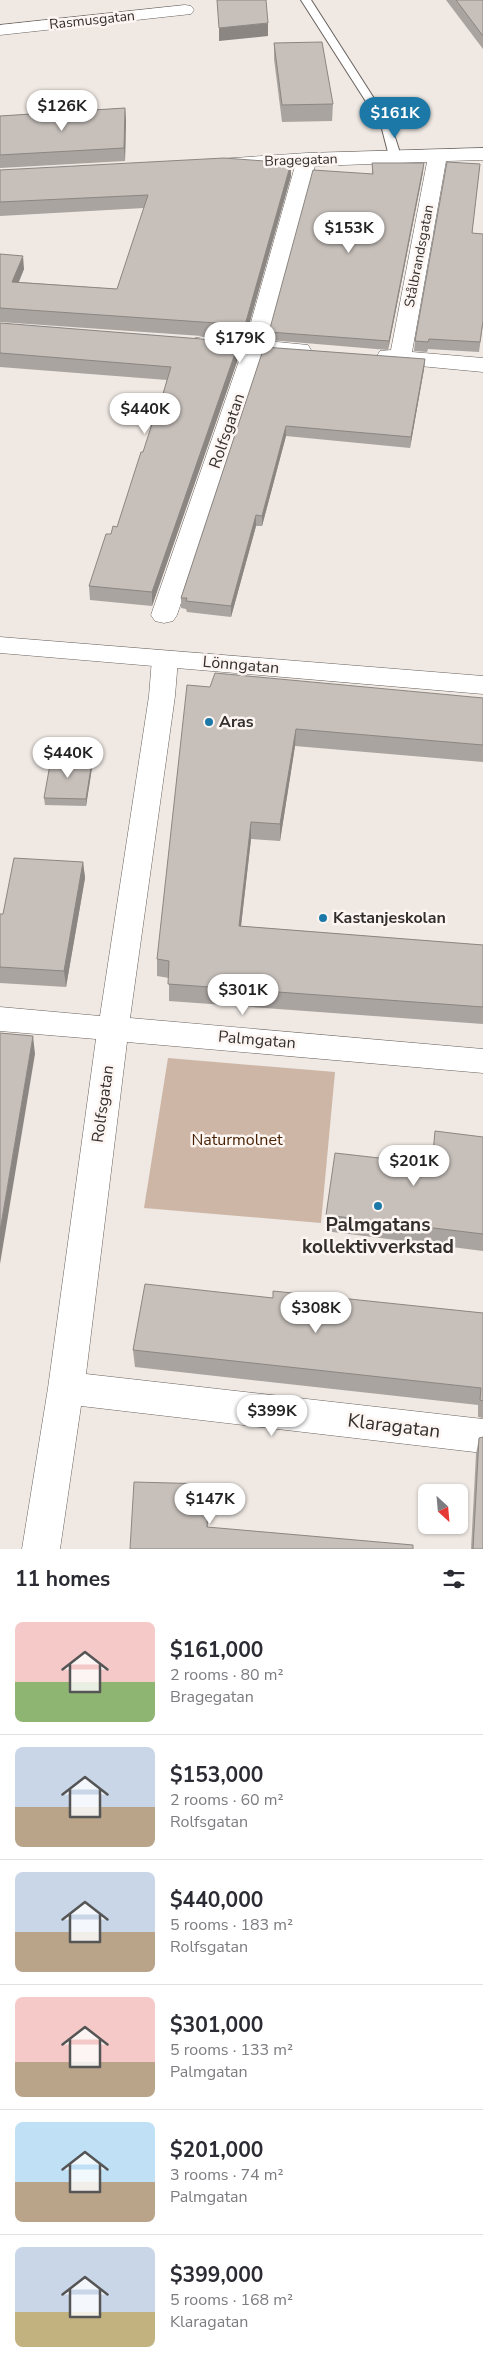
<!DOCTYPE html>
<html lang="en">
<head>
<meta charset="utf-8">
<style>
  :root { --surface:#fff; --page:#f2f2f3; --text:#2b2b33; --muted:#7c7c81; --line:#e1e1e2; --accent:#1c79a7 }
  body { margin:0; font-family:"Nunito Sans",sans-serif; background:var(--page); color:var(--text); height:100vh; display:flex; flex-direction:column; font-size:19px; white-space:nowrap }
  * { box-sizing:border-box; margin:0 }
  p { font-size:16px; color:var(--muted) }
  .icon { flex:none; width:28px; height:28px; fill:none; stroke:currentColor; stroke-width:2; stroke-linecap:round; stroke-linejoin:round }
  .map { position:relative; height:1549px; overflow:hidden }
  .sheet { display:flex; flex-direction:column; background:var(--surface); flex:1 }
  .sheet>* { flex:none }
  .needle { width:32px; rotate:154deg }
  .buttons { position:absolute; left:418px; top:1484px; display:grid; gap:10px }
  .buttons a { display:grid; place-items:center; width:50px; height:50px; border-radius:8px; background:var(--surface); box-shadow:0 1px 4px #0004; font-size:25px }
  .price { position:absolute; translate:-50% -42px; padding:0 11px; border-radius:18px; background:#fff; color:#222; font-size:16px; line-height:32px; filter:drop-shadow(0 1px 2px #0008) }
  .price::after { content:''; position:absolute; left:50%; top:30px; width:15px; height:11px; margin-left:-8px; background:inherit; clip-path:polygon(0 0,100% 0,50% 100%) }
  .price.on { background:var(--accent); color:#fff }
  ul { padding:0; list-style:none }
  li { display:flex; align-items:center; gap:15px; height:125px; padding:0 15px }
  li+li { border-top:1px solid var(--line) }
  li span { display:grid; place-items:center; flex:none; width:140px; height:100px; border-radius:8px; color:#555 }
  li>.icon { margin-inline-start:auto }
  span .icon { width:60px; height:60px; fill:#fffc; stroke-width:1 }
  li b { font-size:21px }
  h2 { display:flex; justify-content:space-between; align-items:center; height:60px; padding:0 15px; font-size:21px }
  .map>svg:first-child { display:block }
  .green { fill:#cdb6a6 }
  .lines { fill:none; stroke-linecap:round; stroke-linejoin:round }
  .lane-casing { stroke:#68625e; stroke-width:2 }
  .street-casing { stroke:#68625e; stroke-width:1 }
  .secondary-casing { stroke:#68625e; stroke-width:1 }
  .lane { fill:#fff; fill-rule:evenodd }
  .street { fill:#fff; fill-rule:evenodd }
  .secondary { fill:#fff; fill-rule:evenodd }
  .wall { fill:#aaa4a0 }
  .shaded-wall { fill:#8b8682 }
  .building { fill:#c6bfba; stroke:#8b8682 }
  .poi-dot { fill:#1c79a7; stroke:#fdf5f1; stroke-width:2 }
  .labels { text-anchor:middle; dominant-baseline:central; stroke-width:5; stroke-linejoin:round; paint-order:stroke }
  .far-street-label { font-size:14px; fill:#312e2c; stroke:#fdf5f1 }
  .street-label { font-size:16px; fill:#312e2c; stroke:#fdf5f1 }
  .poi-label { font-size:16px; font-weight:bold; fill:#312e2c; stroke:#fdf5f1; text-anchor:start }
  .park-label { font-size:16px; fill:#451f00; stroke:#fdf5f1 }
  .near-poi-label { font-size:19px; font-weight:bold; fill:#312e2c; stroke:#fdf5f1 }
  .near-street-label { font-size:19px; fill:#312e2c; stroke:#fdf5f1 }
</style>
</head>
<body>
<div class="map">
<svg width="483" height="1549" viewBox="0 0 483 1549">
  <rect width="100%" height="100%" fill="#efe8e3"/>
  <!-- green -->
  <path class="green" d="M 168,1058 L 335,1072 L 321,1223 L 144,1208 Z"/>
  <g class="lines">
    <!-- lane casing -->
    <g class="lane-casing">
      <path id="lane" d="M 301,0 L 311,0 L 391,125 L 401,156 L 399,158 L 395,159 L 389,156 L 381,125 Z"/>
    </g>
    <!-- street casing -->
    <g class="street-casing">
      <g id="street">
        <path d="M 185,5 L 191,6 L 194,10 L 191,14 L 0,35 L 0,25 Z"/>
        <path d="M 483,148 L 483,160 L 446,161 L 412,352 L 483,358 L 483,372 L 388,363 L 380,361 L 377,356 L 380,351 L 391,350 L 427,162 L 315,166 L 267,341 L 308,345 L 311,350 L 308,355 L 300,357 L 264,354 L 177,615 L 173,621 L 164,623 L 155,621 L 151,615 L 242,352 L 195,348 L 192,343 L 195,338 L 203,337 L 246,340 L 295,166 L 226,169 L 219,167 L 216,163 L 219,159 L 307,153 Z"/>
        <path d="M 165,651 L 174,653 L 178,659 L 175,696 L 130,1018 L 483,1049 L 483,1073 L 127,1042 L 86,1374 L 483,1419 L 483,1453 L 81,1406 L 60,1549 L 22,1549 L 48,1388 L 96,1039 L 0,1031 L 0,1007 L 100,1016 L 149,696 L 152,659 L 156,653 Z"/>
      </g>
    </g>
    <!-- secondary casing -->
    <g class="secondary-casing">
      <path id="secondary" d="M 0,637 L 483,676 L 483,694 L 0,653 Z"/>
    </g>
    <!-- lane -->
    <use href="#lane" class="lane"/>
    <!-- street -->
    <use href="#street" class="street"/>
    <!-- secondary -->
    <use href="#secondary" class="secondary"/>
  </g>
  <!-- wall -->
  <g class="wall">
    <path d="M 446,0 L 483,0 L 483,49 Z"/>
    <path d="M 274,43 L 333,104 L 332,121 L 282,122 L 274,59 Z"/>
    <path d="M 125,108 L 126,121 L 125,161 L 0,168 L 0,116 Z"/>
    <path d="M 372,163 L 423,172 L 388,350 L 269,340 L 269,332 L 372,174 Z"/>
    <path d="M 480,164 L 472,233 L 483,324 L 479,352 L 428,349 L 427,352 L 414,351 L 415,341 Z"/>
    <path d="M 0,170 L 291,176 L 245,339 L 0,322 L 0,254 L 24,269 L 19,282 L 117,289 L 144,208 L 0,216 Z"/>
    <path d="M 0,323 L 239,342 L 239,356 L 152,606 L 90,600 L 89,586 L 111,534 L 117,527 L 143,452 L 154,424 L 167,380 L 0,367 Z"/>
    <path d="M 264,347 L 425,359 L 424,369 L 410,448 L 286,436 L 262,526 L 256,526 L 231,617 L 187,612 L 186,609 L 181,608 L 181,598 Z"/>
    <path d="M 210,687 L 483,698 L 483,762 L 295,746 L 280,841 L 251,839 L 241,926 L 483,945 L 483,1024 L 169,1001 L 169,978 L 157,976 L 157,959 Z"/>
    <path d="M 92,768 L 86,806 L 45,805 L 44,798 Z"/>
    <path d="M 83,862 L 85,878 L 66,987 L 0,983 L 0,914 L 3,914 Z"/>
    <path d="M 483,1137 L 483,1251 L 325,1231 L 326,1215 L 431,1164 Z"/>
    <path d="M 273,1298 L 483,1313 L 483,1418 L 478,1417 L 478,1405 L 135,1367 L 133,1350 Z"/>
    <path d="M 479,1438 L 483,1549 L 471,1549 L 476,1454 Z"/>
  </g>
  <!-- shaded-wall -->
  <g class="shaded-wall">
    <path d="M 268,23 L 268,36 L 219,41 L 219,28 Z"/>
    <path d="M 125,108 L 126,121 L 125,161 L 124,148 Z"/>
    <path d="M 291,163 L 291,176 L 245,339 L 245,325 Z"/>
    <path d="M 424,163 L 423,172 L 388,350 L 389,341 Z"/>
    <path d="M 23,256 L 24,269 L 13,295 L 12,282 Z"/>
    <path d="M 239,342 L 239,356 L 152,606 L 152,592 Z"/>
    <path d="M 425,359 L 424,369 L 410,448 L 411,437 Z"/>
    <path d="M 286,426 L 286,436 L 262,526 L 262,516 Z"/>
    <path d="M 256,515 L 256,526 L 231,617 L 231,606 Z"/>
    <path d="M 296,729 L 295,746 L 280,841 L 280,824 Z"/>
    <path d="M 92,761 L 92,768 L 86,806 L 86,799 Z"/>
    <path d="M 251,822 L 251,839 L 239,943 L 239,926 Z"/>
    <path d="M 83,862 L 85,878 L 66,987 L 64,971 Z"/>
    <path d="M 33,1036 L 35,1054 L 0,1264 L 0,1231 Z"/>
    <path d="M 209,1484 L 209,1495 L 207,1538 L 207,1527 Z"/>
  </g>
  <!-- building -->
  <g class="building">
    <path d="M 217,0 L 266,0 L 268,23 L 219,28 Z"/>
    <path d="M 456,0 L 483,0 L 483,36 Z"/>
    <path d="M 322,42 L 333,104 L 282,105 L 274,43 Z"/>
    <path d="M 125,108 L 124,148 L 0,155 L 0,116 Z"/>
    <path d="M 224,158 L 291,163 L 245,325 L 0,308 L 0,254 L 23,256 L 12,282 L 117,289 L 148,195 L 0,202 L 0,170 Z"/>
    <path d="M 447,162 L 480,164 L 472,233 L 483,234 L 483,321 L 480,342 L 429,339 L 428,342 L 415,341 Z"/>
    <path d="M 372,163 L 424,163 L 389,341 L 269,332 L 313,170 L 373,174 Z"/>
    <path d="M 0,323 L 239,342 L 152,592 L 89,586 L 106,534 L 111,534 L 113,526 L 117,527 L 141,452 L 143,452 L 152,424 L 154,424 L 171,367 L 0,353 Z"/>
    <path d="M 264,347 L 425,359 L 411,437 L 286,426 L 262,516 L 256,515 L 231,606 L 186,601 L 187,598 L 181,598 Z"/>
    <path d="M 215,673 L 483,698 L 483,745 L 296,729 L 280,824 L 251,822 L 239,926 L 483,945 L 483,1007 L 168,984 L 169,961 L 157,959 L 187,685 L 210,687 Z"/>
    <path d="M 51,759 L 92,761 L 86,799 L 44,798 Z"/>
    <path d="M 14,858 L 83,862 L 64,971 L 0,967 L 0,914 L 3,914 Z"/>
    <path d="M 0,1033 L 33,1036 L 0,1231 Z"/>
    <path d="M 435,1131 L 483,1137 L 483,1234 L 326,1215 L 335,1153 L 432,1164 Z"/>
    <path d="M 145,1284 L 273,1298 L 273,1291 L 483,1313 L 483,1401 L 480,1400 L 481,1388 L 133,1350 Z"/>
    <path d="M 483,1437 L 483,1549 L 473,1549 L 479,1438 Z"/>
    <path d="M 134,1482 L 209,1484 L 207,1527 L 413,1545 L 413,1549 L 130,1549 Z"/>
  </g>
  <!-- markers -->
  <g class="poi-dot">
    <circle cx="209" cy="722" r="5"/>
    <circle cx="323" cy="918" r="5"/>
    <circle cx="378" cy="1206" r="5"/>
  </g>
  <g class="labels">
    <!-- far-street labels -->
    <g class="far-street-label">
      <text transform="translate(92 20) rotate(-6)">Rasmusgatan</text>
      <text transform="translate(301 160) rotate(-2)">Bragegatan</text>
      <text transform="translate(419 256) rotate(-79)">Stålbrandsgatan</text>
    </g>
    <!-- street labels -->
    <g class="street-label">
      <text transform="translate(227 431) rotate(-71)">Rolfsgatan</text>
      <text transform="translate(241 665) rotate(5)">Lönngatan</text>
      <text transform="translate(257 1040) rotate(5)">Palmgatan</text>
      <text transform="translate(103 1104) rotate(-82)">Rolfsgatan</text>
    </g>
    <!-- poi labels -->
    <g class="poi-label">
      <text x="219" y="722">Aras</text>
      <text x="333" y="918">Kastanjeskolan</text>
    </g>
    <!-- park labels -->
    <g class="park-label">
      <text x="237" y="1140">Naturmolnet</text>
    </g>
    <!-- near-poi labels -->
    <g class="near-poi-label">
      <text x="378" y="1225">Palmgatans<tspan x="378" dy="22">kollektivverkstad</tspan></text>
    </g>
    <!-- near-street labels -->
    <g class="near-street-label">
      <text transform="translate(394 1426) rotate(7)">Klaragatan</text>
    </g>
  </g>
</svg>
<div class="buttons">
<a><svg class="needle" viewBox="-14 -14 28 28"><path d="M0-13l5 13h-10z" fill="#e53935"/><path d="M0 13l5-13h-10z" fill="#7c7c81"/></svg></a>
</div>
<b class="price" style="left:62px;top:132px">$126K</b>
<b class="price on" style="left:395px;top:139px">$161K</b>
<b class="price" style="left:349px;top:254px">$153K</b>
<b class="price" style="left:240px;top:364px">$179K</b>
<b class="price" style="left:145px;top:435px">$440K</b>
<b class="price" style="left:68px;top:779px">$440K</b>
<b class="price" style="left:243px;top:1016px">$301K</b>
<b class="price" style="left:414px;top:1187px">$201K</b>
<b class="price" style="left:316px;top:1334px">$308K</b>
<b class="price" style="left:272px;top:1437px">$399K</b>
<b class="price" style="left:210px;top:1525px">$147K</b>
</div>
<section class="sheet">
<h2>11 homes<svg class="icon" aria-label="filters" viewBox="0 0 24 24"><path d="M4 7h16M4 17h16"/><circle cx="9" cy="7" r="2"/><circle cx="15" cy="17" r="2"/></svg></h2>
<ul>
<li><span style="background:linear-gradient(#f6c9c9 60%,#8fb573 0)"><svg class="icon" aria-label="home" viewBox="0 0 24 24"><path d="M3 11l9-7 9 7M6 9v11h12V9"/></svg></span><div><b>$161,000</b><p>2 rooms · 80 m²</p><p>Bragegatan</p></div></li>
<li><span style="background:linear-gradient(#c9d6e8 60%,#b9a48a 0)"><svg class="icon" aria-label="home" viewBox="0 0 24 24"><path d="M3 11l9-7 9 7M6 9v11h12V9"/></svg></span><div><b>$153,000</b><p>2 rooms · 60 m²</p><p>Rolfsgatan</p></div></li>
<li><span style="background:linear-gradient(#c9d6e8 60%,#b9a48a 0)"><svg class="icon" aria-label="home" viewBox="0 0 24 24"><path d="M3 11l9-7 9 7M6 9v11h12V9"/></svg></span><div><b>$440,000</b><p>5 rooms · 183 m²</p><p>Rolfsgatan</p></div></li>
<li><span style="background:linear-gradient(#f6c9c9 65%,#b9a48a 0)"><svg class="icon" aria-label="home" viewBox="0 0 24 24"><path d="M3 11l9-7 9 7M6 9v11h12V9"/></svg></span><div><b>$301,000</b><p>5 rooms · 133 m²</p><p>Palmgatan</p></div></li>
<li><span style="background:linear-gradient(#bfe0f5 60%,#b9a48a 0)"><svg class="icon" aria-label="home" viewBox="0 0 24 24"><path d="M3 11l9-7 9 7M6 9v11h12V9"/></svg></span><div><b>$201,000</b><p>3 rooms · 74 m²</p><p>Palmgatan</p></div></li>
<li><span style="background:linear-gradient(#c9d6e8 65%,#c2b280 0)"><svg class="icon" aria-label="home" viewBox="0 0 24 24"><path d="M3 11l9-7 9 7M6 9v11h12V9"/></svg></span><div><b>$399,000</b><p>5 rooms · 168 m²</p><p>Klaragatan</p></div></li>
</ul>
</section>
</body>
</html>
